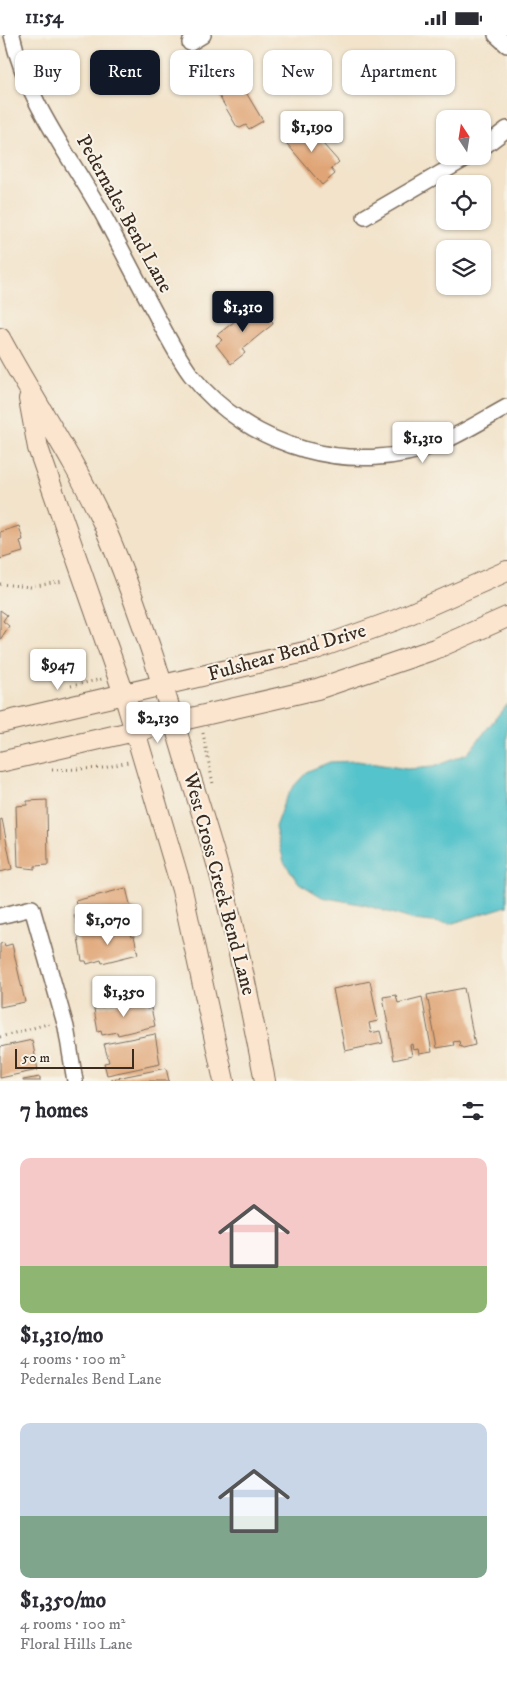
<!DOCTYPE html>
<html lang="en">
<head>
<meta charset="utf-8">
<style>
  :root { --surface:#fff; --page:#f7f7f7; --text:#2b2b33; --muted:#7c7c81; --accent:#111827 }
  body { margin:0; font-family:"IM FELL DW Pica",serif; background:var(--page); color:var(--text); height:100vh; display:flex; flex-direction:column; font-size:19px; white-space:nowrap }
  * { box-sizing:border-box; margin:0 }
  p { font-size:16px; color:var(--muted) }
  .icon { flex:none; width:28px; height:28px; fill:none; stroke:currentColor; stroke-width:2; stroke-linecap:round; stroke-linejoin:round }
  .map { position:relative; height:1046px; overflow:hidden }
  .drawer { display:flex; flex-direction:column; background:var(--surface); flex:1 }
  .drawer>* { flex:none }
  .guide { position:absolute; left:15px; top:15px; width:478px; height:45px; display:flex; gap:10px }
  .needle { width:32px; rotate:348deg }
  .controls { position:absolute; left:436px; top:75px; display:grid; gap:10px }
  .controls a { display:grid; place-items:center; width:55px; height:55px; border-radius:10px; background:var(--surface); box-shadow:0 1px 4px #0004; font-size:25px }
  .scale { position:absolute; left:15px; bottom:12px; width:119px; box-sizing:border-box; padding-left:5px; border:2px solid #3b2a1e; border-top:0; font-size:14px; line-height:18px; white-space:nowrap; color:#3b2a1e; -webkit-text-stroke:4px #f7f3e8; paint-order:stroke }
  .price { position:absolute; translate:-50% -42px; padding:0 11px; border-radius:5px; background:#fff; color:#222; font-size:16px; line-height:32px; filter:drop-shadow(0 1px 2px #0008) }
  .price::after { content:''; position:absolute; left:50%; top:30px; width:15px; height:11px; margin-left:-8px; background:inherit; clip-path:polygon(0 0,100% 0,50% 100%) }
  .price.active { background:var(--accent); color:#fff }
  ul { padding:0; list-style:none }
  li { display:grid; align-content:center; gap:10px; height:265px; padding:0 20px }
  li span { display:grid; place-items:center; height:155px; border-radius:10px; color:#555 }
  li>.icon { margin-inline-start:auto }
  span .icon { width:90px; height:90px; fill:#fffc; stroke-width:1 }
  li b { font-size:21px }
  h2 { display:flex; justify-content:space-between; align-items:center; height:60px; padding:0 20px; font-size:21px }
  .tag { padding:0 18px; border-radius:10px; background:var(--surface); box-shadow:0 1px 4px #0004; font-size:18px; line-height:45px }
  .tag.active { background:var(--accent); color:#fff }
  .status { display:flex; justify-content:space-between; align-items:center; height:35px; padding:0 25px; background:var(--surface); direction:ltr }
  .status svg { height:14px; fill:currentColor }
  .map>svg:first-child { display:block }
  .water { fill:#55c3cb; stroke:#487674 }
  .building { fill:#e0a576 }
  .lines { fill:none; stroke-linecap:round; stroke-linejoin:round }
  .street-casing { stroke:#7b6b5a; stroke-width:18 }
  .secondary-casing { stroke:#7b6b5a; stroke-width:22 }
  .path { stroke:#7b6b5a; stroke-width:3; stroke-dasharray:1 4; stroke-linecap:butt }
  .street { stroke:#fff; stroke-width:15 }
  .secondary { stroke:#fbe5cf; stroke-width:20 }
  .labels { text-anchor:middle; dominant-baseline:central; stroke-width:4; stroke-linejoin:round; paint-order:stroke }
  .street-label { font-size:20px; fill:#3b2a1e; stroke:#f7f3e8 }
</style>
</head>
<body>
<div class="status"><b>11:54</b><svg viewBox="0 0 49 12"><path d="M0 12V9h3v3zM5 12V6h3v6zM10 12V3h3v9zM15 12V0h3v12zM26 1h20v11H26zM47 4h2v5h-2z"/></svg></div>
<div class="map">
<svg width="507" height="1046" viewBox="0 0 507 1046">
  <rect width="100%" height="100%" fill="#f7f3e8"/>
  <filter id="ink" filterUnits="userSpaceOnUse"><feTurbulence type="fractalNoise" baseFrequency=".02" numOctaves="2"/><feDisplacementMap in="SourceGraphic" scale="10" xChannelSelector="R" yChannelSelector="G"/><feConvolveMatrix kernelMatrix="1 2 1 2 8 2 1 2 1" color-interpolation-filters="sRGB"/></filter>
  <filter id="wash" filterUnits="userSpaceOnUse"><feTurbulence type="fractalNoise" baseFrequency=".0096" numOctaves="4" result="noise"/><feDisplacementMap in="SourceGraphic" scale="20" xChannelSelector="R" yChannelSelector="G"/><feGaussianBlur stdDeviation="1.12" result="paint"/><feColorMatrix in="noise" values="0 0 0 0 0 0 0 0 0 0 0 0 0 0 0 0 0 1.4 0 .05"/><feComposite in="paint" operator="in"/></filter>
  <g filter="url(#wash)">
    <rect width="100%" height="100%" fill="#f2e3ca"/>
    <!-- water -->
    <path class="water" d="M 507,669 L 507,871 L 450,889 L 414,885 L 365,870 L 322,862 L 299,848 L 284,827 L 275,792 L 284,767 L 292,753 L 308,736 L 330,727 L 357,726 L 407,734 L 433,732 L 467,719 Z"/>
    <g id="blocks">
      <!-- building -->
      <g class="building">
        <path d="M 235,39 L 263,86 L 249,94 L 246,90 L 240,93 L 237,92 L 215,54 Z"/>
        <path d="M 300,88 L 305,94 L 308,92 L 339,127 L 331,134 L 335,139 L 322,150 L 282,103 Z"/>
        <path d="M 257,269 L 271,284 L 273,289 L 242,314 L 245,318 L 231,329 L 216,310 L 222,305 L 217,300 Z"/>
        <path d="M 19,491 L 23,505 L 20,506 L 23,517 L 0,524 L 0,497 Z"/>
        <path d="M 0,575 L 7,580 L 3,586 L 9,591 L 0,605 Z"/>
        <path d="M 47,765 L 48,830 L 35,831 L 35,834 L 18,832 L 16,771 L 27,770 L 27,766 Z"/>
        <path d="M 2,784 L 12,834 L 0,837 L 0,785 Z"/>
        <path d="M 126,853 L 131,873 L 134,873 L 136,883 L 80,897 L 74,881 L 79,879 L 75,866 Z"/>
        <path d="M 128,891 L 131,902 L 134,901 L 138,919 L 102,928 L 101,925 L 87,929 L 86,926 L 82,926 L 78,903 Z"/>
        <path d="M 4,908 L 5,911 L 12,909 L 25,967 L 0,972 L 0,909 Z"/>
        <path d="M 370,946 L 378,986 L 369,988 L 371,998 L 380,996 L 383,1008 L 345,1016 L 333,954 Z"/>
        <path d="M 464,953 L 475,1010 L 463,1013 L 460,1011 L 459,1006 L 453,1007 L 454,1010 L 437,1013 L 427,960 Z"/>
        <path d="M 396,960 L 398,968 L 422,962 L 432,1017 L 419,1019 L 418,1014 L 413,1015 L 412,1009 L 410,1010 L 412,1021 L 394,1025 L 383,962 Z"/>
        <path d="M 145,963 L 147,974 L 151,973 L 155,991 L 118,1000 L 117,997 L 102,1000 L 101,996 L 98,997 L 94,974 Z"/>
        <path d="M 155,999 L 160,1029 L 107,1040 L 104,1028 L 109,1027 L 104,1009 Z"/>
        <path d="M 32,1005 L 38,1035 L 0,1043 L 0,1012 Z"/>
        <path d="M 166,1033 L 169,1046 L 112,1046 L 112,1044 Z"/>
        <path d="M 40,1042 L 40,1046 L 23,1046 L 23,1045 Z"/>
      </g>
    </g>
  </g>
  <g filter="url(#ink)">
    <use href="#blocks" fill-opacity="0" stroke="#7b6b5a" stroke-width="1"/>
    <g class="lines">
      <!-- street casing -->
      <g class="street-casing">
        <g id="street">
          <path d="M 12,0 C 26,65 70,121 102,178 C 120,211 137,245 155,278 C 166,299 177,321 191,340 C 249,413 353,443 440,408 C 463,398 485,384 507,372"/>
          <path d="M 496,0 L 507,10"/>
          <path d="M 190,8 L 203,0"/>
          <path d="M 482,113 L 507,94"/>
          <path d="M 365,182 L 470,121"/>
          <path d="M 0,881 L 32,873 L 66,992 L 75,1046"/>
        </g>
      </g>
      <!-- secondary casing -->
      <g class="secondary-casing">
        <g id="secondary">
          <path d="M 0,303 C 33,365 74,423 103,488 C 136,563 161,642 184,721 C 197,763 211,805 222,847 C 239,913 252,979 265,1046"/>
          <path d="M 29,364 L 38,413 L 124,659 L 182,855 L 224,1046"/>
          <path d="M 0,688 L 313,615 L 396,585 L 507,536"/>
          <path d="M 0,727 L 317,654 L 435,614 L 507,582"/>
        </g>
      </g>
      <!-- path -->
      <g class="path">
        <path d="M 0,549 L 31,552 L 63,546"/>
        <path d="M 71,651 L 102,644"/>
        <path d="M 203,698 L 213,749"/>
        <path d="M 52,735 L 104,733 L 128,727"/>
        <path d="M 0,1002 L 51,988"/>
      </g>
      <!-- street -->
      <use href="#street" class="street"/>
      <!-- secondary -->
      <use href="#secondary" class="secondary"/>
    </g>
  </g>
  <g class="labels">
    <!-- street labels -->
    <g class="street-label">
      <text transform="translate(124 179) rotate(61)">Pedernales Bend Lane</text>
      <text transform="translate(287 618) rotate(-16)">Fulshear Bend Drive</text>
      <text transform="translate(219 849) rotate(75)">West Cross Creek Bend Lane</text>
    </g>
  </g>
</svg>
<div class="controls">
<a><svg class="needle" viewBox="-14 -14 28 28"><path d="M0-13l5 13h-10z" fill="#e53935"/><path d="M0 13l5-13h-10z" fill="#7c7c81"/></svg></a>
<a><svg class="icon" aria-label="locate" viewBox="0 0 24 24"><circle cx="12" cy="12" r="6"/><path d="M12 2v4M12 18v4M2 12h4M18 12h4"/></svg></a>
<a><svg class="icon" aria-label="layers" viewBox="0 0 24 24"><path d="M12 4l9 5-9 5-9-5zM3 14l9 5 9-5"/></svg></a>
</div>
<div class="scale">50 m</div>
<b class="price" style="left:312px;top:118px">$1,190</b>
<b class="price active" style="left:243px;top:298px">$1,310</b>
<b class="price" style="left:423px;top:429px">$1,310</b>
<b class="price" style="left:58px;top:656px">$947</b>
<b class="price" style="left:158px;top:709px">$2,130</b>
<b class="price" style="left:108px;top:911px">$1,070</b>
<b class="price" style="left:124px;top:983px">$1,350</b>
<div class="guide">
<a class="tag">Buy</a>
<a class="tag active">Rent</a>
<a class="tag">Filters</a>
<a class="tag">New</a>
<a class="tag">Apartment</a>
</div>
</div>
<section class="drawer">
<h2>7 homes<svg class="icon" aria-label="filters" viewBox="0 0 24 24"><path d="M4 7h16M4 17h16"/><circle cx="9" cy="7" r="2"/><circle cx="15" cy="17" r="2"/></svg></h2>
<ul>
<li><span style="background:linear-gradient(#f6c9c9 70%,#8fb573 0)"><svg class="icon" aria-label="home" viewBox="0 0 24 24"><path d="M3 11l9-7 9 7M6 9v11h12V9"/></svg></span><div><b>$1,310/mo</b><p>4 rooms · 100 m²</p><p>Pedernales Bend Lane</p></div></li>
<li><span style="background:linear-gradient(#c9d6e8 60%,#7fa58c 0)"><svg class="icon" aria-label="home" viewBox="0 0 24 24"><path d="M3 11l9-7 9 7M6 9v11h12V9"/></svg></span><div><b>$1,350/mo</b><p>4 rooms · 100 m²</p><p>Floral Hills Lane</p></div></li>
</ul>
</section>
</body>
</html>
